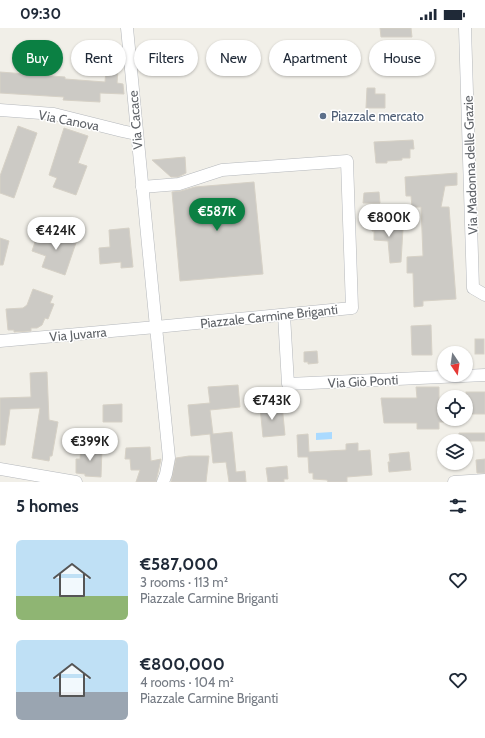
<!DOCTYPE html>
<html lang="en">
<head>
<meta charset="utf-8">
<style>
  :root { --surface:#fff; --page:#f2f2f3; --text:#1f2937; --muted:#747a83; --accent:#0b8043 }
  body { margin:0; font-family:Cabin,sans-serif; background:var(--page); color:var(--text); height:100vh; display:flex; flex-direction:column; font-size:15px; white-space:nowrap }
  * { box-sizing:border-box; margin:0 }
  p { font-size:13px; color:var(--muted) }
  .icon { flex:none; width:22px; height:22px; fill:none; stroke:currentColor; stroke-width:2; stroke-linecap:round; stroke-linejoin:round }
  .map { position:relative; height:454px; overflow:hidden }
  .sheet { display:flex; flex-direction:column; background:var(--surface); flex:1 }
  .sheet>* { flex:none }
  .hud { position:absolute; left:12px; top:12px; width:461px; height:36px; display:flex; gap:8px }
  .needle { width:26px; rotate:167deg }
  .buttons { position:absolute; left:437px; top:318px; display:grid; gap:8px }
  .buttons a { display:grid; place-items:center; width:36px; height:36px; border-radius:50%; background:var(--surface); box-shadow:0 1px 3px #0004; font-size:20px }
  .price { position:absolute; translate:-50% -34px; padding:0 9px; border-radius:14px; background:#fff; color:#222; font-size:13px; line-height:26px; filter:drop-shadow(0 1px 2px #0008) }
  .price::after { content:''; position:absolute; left:50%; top:24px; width:12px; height:9px; margin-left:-6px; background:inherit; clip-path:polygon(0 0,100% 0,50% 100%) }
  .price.selected { background:var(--accent); color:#fff }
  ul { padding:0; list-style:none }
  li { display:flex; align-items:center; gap:12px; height:100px; padding:0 16px }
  li span { display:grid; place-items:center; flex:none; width:112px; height:80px; border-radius:6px; color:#555 }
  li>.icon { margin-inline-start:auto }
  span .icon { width:48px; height:48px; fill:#fffc; stroke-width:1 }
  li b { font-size:17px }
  h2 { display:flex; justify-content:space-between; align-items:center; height:48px; padding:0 16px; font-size:17px }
  .chip { padding:0 14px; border-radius:18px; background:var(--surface); box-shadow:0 1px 3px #0004; font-size:14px; line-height:36px }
  .chip.selected { background:var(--accent); color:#fff }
  .status { display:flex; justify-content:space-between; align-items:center; height:28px; padding:0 20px; background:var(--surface); direction:ltr }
  .status svg { height:11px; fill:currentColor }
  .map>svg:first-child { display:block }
  .water { fill:#aadaff }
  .building { fill:#cccac5; stroke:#d6d1c6 }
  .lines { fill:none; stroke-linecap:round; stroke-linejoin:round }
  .minor-casing { stroke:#b5b8bc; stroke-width:13 }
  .minor { stroke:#fff; stroke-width:12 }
  .service-dot { fill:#5c6f8a; stroke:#fff; stroke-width:1.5 }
  .labels { text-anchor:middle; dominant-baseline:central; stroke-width:3; stroke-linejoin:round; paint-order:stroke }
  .service-label { font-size:13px; fill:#4e5e75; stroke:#fff; text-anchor:start }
  .street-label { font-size:13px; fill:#5f6368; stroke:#fff }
</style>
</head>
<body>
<div class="status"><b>09:30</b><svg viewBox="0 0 49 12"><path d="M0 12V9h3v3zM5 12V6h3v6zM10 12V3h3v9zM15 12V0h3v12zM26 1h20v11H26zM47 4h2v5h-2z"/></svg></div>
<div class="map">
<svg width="485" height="454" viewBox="0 0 485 454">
  <rect width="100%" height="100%" fill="#f1efe8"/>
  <!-- water -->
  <path class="water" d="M 332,404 L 332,411 L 316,412 L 316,405 Z"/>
  <!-- building -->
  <g class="building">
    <path d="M 380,0 L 411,0 L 412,9 L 381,9 Z"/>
    <path d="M 106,42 L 118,42 L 117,55 L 123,56 L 124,66 L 100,65 L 100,74 L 63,72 L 64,69 L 0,65 L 0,44 L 65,49 L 65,51 L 105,54 Z"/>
    <path d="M 367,60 L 375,60 L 375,66 L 385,66 L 385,80 L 366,80 Z"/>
    <path d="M 18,98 L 37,105 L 14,170 L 0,165 L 0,148 Z"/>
    <path d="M 64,100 L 88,108 L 78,135 L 87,138 L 76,167 L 53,159 L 57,150 L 49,147 Z"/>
    <path d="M 413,112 L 414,121 L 410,121 L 410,130 L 402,130 L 402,132 L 387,133 L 387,135 L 376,135 L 374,114 Z"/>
    <path d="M 185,129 L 186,145 L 178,149 L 171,149 L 152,132 Z"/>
    <path d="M 457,145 L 457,157 L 445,158 L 441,179 L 449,179 L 456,271 L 423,273 L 423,278 L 414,279 L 413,245 L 407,245 L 407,229 L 423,228 L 421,179 L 412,179 L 411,168 L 406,168 L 405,149 Z"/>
    <path d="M 254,154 L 263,246 L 180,253 L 172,164 L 181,163 L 195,159 Z"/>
    <path d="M 379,164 L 380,175 L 363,175 L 364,165 Z"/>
    <path d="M 373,189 L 388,190 L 388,201 L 403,201 L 401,234 L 390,235 L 388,213 L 374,212 L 374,203 L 372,203 Z"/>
    <path d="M 129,200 L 133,239 L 121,240 L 121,234 L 100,236 L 99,220 L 110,219 L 109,202 Z"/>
    <path d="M 55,202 L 78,209 L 65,247 L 42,239 L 46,228 L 32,223 L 37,208 L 52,213 Z"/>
    <path d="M 0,210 L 9,213 L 3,237 L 0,237 Z"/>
    <path d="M 33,261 L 53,268 L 50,275 L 54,276 L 48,291 L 45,290 L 42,297 L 37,300 L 31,300 L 31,303 L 14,304 L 14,302 L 8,302 L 6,281 L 23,280 L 27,277 Z"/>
    <path d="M 431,297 L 432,327 L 412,327 L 411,298 Z"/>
    <rect x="475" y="311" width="9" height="15"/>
    <path d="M 317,323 L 318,335 L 308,336 L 308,334 L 304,334 L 304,324 Z"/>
    <path d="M 47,344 L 49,392 L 58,394 L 52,428 L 50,428 L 49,433 L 32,430 L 40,380 L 10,381 L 5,417 L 0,417 L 0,370 L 31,369 L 30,345 Z"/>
    <path d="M 238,357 L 240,379 L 210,382 L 213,406 L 232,404 L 236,444 L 245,443 L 246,454 L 229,454 L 226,434 L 213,435 L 210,406 L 191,408 L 188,377 L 210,375 L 208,359 Z"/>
    <path d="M 416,359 L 439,359 L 439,374 L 444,374 L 444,394 L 439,394 L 439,401 L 417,401 L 417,395 L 384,395 L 381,370 L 417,370 Z"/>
    <rect x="466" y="364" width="19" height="22"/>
    <path d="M 122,376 L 122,394 L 103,394 L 103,377 Z"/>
    <path d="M 282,377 L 285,407 L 263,409 L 260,379 Z"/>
    <path d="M 459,405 L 485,405 L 485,413 L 458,413 Z"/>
    <path d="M 308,406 L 309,424 L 346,422 L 346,416 L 358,415 L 358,423 L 370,422 L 372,447 L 347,449 L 347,454 L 328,454 L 327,452 L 313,451 L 313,445 L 309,445 L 308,429 L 298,429 L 297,407 Z"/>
    <path d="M 150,419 L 151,433 L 161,431 L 156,454 L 136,454 L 140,442 L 131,442 L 130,431 L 125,431 L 126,420 Z"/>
    <path d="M 81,420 L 102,420 L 101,449 L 85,448 L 85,446 L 76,445 L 76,431 L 80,431 Z"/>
    <path d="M 409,424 L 411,442 L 389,444 L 388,434 L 390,434 L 389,426 Z"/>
    <path d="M 189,428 L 209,428 L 206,454 L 171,454 L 176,430 Z"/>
    <path d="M 485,431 L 485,445 L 477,445 L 476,432 Z"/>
    <path d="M 287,438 L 288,451 L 284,451 L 284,454 L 268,454 L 266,440 Z"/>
  </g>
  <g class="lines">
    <!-- minor casing -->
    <g class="minor-casing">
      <g id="minor">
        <path d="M 465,0 L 473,260 L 485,267"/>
        <path d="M 0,82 L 54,86 L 122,103 L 136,106"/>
        <path d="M 142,159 L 179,156 L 222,142 L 347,133 L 352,280 L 156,299 L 169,430 L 166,446 L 163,454"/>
        <path d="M 284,287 L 288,356 L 485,347"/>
        <path d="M 0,313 L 156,299 L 127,0"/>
        <path d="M 0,441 L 76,454"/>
        <path d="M 454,454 L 485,452"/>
      </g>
    </g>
    <!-- minor -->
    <use href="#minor" class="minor"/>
  </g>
  <!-- markers -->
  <circle class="service-dot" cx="323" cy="88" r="4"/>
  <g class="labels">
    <!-- service labels -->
    <g class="service-label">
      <text x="331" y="88">Piazzale mercato</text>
    </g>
    <!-- street labels -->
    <g class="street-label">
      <text transform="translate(69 92) rotate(11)">Via Canova</text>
      <text transform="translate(135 92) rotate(-95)">Via Cacace</text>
      <text transform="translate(470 137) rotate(-92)">Via Madonna delle Grazie</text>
      <text transform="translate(269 288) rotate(-6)">Piazzale Carmine Briganti</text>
      <text transform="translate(78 306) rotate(-5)">Via Juvarra</text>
      <text transform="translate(363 353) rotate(-3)">Via Giò Ponti</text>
    </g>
  </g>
</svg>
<div class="buttons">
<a><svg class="needle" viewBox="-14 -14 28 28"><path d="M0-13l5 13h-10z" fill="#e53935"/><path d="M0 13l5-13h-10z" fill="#747a83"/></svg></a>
<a><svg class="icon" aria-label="locate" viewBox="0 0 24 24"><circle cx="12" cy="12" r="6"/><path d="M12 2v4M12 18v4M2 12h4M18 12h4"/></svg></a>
<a><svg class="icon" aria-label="layers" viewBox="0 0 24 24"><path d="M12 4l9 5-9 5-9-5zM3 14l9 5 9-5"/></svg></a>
</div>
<b class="price selected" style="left:217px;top:204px">€587K</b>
<b class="price" style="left:389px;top:210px">€800K</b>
<b class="price" style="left:56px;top:223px">€424K</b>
<b class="price" style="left:272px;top:393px">€743K</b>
<b class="price" style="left:90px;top:434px">€399K</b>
<div class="hud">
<a class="chip selected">Buy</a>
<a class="chip">Rent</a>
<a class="chip">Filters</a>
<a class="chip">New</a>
<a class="chip">Apartment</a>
<a class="chip">House</a>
</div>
</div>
<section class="sheet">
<h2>5 homes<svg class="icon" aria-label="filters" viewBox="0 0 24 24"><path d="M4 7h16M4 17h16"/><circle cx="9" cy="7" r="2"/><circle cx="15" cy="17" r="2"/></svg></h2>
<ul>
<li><span style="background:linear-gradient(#bfe0f5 70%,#8fb573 0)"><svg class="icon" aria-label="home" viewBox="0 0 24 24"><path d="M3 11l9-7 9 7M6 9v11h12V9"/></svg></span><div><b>€587,000</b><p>3 rooms · 113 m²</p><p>Piazzale Carmine Briganti</p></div><svg class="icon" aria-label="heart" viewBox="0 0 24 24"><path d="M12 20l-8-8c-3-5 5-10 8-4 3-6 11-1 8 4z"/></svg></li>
<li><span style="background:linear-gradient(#bfe0f5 65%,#9aa5b1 0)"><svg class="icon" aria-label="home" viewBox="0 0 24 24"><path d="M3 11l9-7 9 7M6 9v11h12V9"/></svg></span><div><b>€800,000</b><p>4 rooms · 104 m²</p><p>Piazzale Carmine Briganti</p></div><svg class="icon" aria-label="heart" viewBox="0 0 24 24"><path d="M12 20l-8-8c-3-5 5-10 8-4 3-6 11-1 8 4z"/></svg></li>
</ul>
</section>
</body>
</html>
